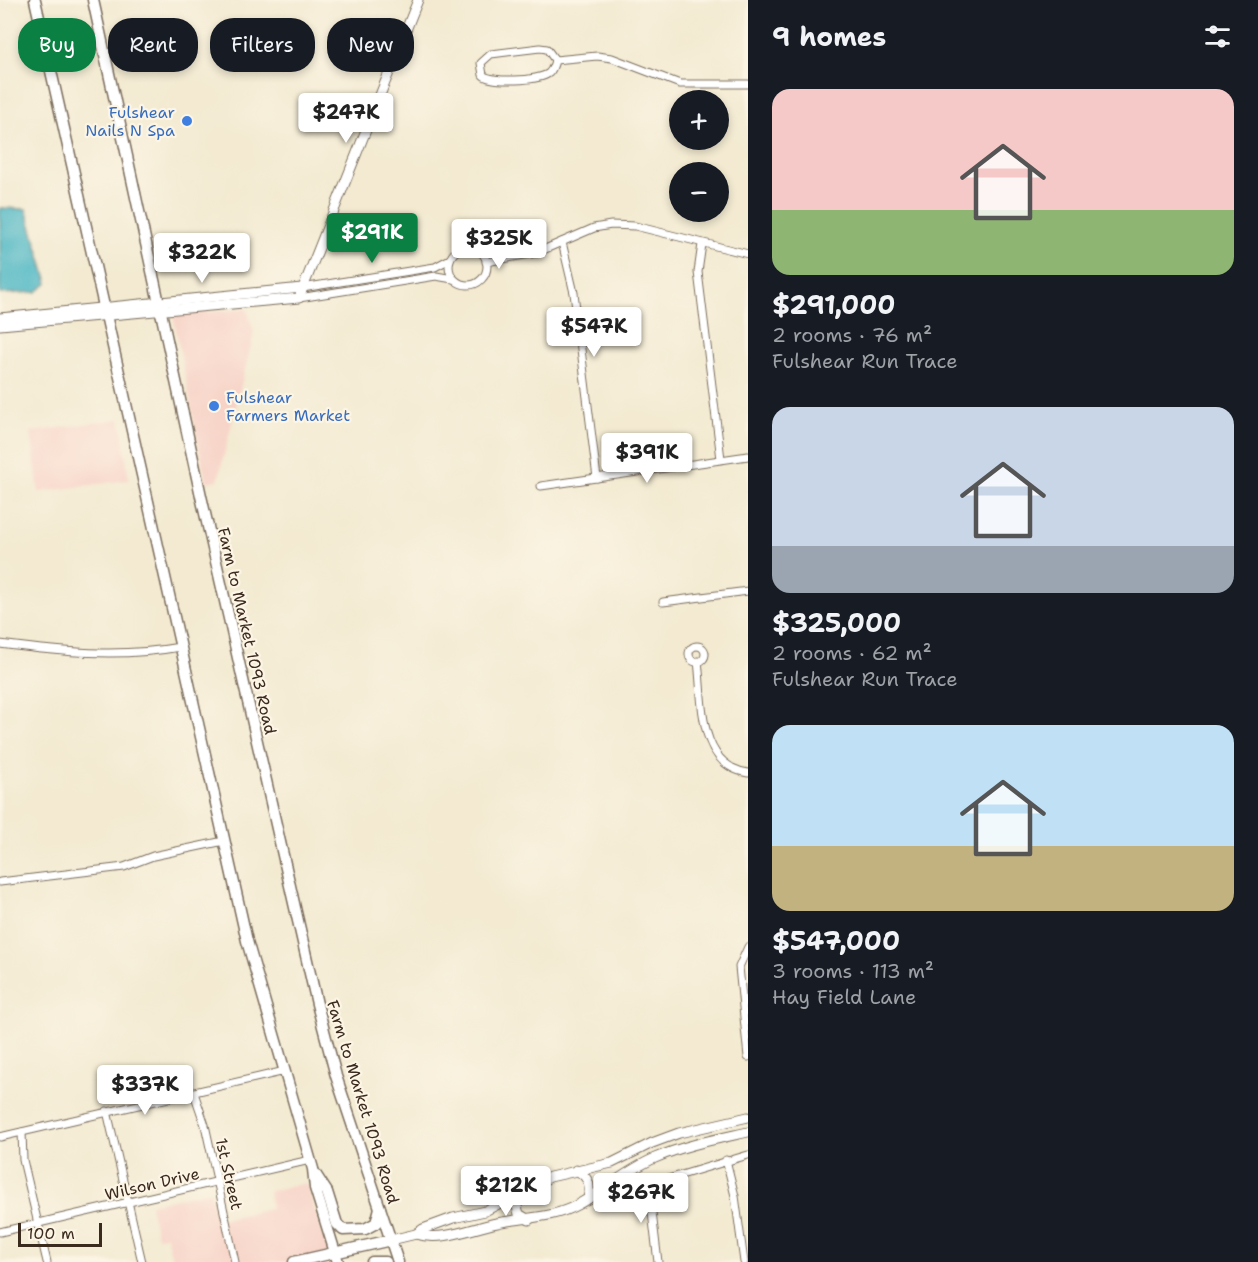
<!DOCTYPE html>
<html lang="en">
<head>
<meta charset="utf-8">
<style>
  :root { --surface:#171b24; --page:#20242c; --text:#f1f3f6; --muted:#9ea1a6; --accent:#0b8043 }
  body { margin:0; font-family:"Shantell Sans",sans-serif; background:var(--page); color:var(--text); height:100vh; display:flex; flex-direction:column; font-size:22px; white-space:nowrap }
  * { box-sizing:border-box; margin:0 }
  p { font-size:20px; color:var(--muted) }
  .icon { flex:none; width:33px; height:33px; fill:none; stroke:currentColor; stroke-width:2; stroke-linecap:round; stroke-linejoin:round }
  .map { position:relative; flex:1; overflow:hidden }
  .panel { display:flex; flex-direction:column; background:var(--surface); width:510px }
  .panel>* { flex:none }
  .top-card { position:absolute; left:18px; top:18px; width:570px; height:54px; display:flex; gap:12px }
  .tools { position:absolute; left:669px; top:90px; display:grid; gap:12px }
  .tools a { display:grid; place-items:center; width:60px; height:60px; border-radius:50%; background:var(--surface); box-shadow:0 3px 9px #0003; font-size:30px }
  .scale { position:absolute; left:18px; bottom:15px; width:84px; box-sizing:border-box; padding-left:6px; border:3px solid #3b2a1e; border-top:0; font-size:16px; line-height:21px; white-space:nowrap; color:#3b2a1e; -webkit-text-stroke:4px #fcf5e5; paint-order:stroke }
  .price { position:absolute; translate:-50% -51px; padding:0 14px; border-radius:6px; background:#fff; color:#222; font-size:20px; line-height:39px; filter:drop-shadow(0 2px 3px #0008) }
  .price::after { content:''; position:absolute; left:50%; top:36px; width:18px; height:14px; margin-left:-9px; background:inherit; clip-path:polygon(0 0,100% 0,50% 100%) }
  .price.selected { background:var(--accent); color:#fff }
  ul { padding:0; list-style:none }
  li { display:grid; align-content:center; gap:12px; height:318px; padding:0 24px }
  li span { display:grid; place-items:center; height:186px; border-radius:18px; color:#555 }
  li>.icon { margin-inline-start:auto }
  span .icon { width:108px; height:108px; fill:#fffc; stroke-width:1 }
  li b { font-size:26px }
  h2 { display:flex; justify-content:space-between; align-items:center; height:72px; padding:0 24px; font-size:26px }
  .tag { padding:0 21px; border-radius:24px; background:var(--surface); box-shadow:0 3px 9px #0003; font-size:21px; line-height:54px }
  .tag.selected { background:var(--accent); color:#fff }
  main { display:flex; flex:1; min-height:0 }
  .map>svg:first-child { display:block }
  .built { fill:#f7d1c6 }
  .water { fill:#49b6c4; stroke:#427071; stroke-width:1.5 }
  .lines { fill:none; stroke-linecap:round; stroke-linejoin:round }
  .street-casing { stroke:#7b6d5d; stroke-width:9 }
  .secondary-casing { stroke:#7b6d5d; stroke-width:11 }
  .primary-casing { stroke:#7b6d5d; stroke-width:13 }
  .street { stroke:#fff; stroke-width:7 }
  .secondary { stroke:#fff; stroke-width:9 }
  .primary { stroke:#fff; stroke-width:10 }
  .shop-dot { fill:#3f7fe0; stroke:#fcf5e5; stroke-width:2 }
  .labels { text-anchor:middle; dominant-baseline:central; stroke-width:4.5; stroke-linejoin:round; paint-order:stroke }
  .shop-label { font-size:16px; fill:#366cbe; stroke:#fcf5e5; text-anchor:end }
  .street-label { font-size:16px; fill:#3b2a1e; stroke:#fcf5e5 }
</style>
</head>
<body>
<main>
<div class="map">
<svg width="748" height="1262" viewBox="0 0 748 1262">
  <rect width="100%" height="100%" fill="#fcf5e5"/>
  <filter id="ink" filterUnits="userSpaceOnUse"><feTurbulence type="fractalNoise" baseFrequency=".0167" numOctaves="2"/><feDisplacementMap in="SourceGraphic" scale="12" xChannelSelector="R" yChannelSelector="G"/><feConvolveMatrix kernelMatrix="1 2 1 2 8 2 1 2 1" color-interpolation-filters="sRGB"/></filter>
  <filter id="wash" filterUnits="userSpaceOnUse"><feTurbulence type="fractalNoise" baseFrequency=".008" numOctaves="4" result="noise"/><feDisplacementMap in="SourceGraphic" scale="24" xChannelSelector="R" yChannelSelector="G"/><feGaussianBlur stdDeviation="1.35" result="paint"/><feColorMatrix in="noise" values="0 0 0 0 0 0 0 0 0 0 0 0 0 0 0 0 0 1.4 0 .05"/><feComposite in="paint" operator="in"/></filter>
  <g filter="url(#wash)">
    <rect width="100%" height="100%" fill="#f3ead1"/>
    <!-- built -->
    <g class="built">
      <path d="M 247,309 L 254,332 L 218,480 L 206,482 L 173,315 Z"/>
      <path d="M 120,419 L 129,480 L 39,492 L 31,432 Z"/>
      <path d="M 306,1183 L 333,1262 L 173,1262 L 166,1236 L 157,1237 L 150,1204 L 210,1191 L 217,1220 L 271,1209 L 269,1191 Z"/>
    </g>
    <!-- water -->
    <path class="water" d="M 0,208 L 26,209 L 48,283 L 36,292 L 0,294 Z"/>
  </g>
  <g filter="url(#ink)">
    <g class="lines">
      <!-- street casing -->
      <g class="street-casing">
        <g id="street">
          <path d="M 540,48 L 547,49 L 555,60 C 554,65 553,69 549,73 C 539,81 491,83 483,75 L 481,63 L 491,54 Z"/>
          <path d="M 555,60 L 597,56 L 612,58 L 680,84 L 748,84"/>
          <path d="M 562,242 L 574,293 L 597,478"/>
          <path d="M 702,244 L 698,272 L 721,459"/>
          <circle cx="468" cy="266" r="19"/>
          <path d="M 486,262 L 536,253 L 594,228 L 611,225 L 635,226 L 748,254"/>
          <path d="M 302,288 L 435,267 L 450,259"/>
          <path d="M 299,298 L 436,276 L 453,279"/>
          <path d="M 541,486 L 748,456"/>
          <path d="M 663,602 L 748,591"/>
          <path d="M 0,644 C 61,652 119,658 180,647"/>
          <circle cx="697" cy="654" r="8"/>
          <path d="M 698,661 C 703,700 697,765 748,773"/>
          <path d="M 0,882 L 124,867 L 153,856 L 224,841"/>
          <path d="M 748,947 L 739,967 L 748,1057"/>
          <path d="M 194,1093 L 205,1125 L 235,1262"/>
          <path d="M 107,1111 L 142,1262"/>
          <path d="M 22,1132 L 23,1160 L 47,1262"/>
          <path d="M 0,1137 L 285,1071"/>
          <path d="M 726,1160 L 735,1196 L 744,1262"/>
          <path d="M 0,1232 L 310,1160"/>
          <path d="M 658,1262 L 650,1196 L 652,1188 L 658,1182 L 748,1155"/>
        </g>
      </g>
      <!-- secondary casing -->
      <g class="secondary-casing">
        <g id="secondary">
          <path d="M 0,318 L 302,288"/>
          <path d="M 0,325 L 299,298 L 418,0"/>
          <path d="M 576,1170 C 589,1177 591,1185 588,1199"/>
          <path d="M 517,1196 L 516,1203 L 519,1214 L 529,1220"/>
          <path d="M 416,1234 C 442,1242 472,1228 497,1223 C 525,1217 551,1219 577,1205 C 604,1191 627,1170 655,1158 C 685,1145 717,1139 748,1132"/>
          <path d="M 391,1240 L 416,1234 L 423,1229 L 453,1218 L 485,1211 L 550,1177 L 612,1163 L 652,1143 L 679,1133 L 748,1117"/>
        </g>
      </g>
      <!-- primary casing -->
      <g class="primary-casing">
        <g id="primary">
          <path d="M 35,0 L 247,941 L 313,1169 L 315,1188 L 338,1262"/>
          <path d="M 93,0 L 201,496 L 317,1004 L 336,1076 L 398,1262"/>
          <path d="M 314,1172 L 327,1192 L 337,1224 L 343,1230 L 365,1229 L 376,1223 L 380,1208"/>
          <path d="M 294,1262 L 391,1240"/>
          <path d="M 372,1262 L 386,1262"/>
        </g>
      </g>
      <!-- street -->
      <use href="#street" class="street"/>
      <!-- secondary -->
      <use href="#secondary" class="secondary"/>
      <!-- primary -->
      <use href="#primary" class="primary"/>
    </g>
  </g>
  <!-- markers -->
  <g class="shop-dot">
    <circle cx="187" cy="121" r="6"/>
    <circle cx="214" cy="406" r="6"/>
  </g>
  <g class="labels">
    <!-- shop labels -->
    <g class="shop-label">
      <text x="175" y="112">Fulshear<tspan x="175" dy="18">Nails N Spa</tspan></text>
      <text x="226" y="397" text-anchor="start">Fulshear<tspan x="226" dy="18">Farmers Market</tspan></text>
    </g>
    <!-- street labels -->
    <g class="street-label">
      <text transform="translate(247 631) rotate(77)">Farm to Market 1093 Road</text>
      <text transform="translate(363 1102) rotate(73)">Farm to Market 1093 Road</text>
      <text transform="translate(229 1174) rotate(77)">1st Street</text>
      <text transform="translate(152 1184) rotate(-13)">Wilson Drive</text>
    </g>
  </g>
</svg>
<div class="tools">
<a>+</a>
<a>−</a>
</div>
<div class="scale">100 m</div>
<b class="price" style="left:346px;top:144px">$247K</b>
<b class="price selected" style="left:372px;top:264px">$291K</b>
<b class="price" style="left:499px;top:270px">$325K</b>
<b class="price" style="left:202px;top:284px">$322K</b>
<b class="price" style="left:594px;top:358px">$547K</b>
<b class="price" style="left:647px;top:484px">$391K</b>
<b class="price" style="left:145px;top:1116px">$337K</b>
<b class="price" style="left:506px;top:1217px">$212K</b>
<b class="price" style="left:641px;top:1224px">$267K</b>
<div class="top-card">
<a class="tag selected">Buy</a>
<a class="tag">Rent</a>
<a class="tag">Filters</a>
<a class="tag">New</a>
</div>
</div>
<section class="panel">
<h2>9 homes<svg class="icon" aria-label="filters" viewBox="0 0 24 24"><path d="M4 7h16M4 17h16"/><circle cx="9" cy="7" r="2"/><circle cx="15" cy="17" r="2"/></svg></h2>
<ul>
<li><span style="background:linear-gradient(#f6c9c9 65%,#8fb573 0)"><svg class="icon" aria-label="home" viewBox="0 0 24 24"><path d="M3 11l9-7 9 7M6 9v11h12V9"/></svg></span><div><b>$291,000</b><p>2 rooms · 76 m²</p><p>Fulshear Run Trace</p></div></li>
<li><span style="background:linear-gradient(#c9d6e8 75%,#9aa5b1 0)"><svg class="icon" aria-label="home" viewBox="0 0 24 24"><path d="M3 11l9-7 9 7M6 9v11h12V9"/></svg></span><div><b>$325,000</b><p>2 rooms · 62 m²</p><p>Fulshear Run Trace</p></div></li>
<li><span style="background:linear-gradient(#bfe0f5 65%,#c2b280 0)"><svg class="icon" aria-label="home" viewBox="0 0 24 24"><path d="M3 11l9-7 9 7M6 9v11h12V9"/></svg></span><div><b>$547,000</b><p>3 rooms · 113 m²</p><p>Hay Field Lane</p></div></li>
</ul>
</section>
</main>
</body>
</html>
